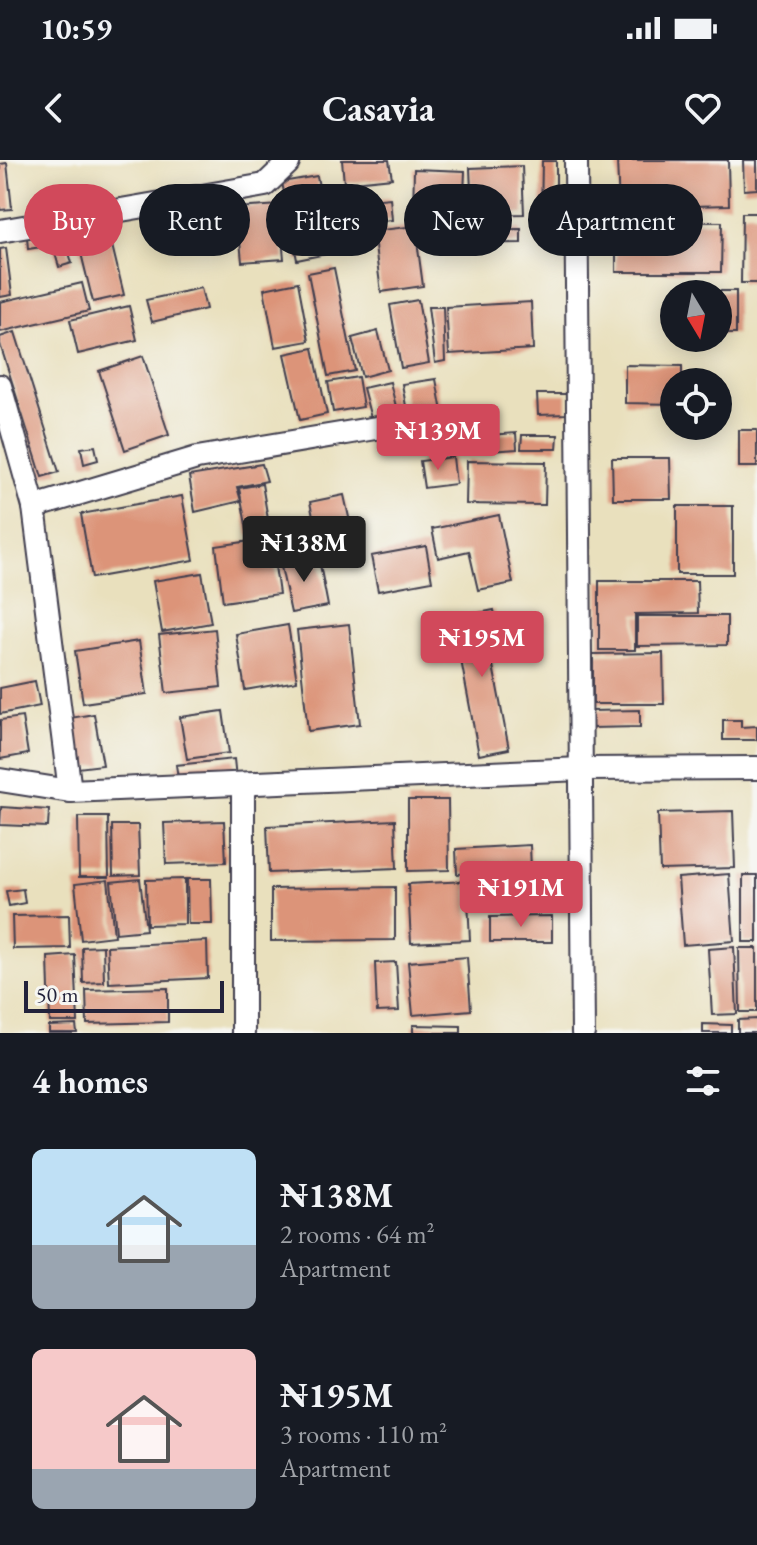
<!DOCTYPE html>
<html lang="en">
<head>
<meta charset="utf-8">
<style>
  :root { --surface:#171b24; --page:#20242c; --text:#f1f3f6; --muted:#9ea1a6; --accent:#d1495b }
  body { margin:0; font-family:"EB Garamond",serif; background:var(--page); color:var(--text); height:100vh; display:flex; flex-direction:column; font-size:30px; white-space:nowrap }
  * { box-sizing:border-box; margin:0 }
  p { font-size:26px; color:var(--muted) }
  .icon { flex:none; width:44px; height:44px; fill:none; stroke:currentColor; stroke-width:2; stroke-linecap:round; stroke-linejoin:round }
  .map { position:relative; height:873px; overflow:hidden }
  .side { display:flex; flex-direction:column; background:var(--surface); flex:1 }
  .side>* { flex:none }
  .banner { position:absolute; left:24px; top:24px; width:710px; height:72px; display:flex; gap:16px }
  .needle { width:52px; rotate:170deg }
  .tools { position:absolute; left:660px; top:120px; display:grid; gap:16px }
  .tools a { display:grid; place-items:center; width:72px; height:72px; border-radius:50%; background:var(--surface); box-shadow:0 4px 20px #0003; font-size:40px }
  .scale { position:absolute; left:24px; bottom:20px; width:200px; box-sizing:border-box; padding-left:8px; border:4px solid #22223b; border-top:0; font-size:22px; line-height:28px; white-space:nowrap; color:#22223b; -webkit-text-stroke:6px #f6f6f2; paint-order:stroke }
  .price { position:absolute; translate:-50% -68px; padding:0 18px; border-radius:8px; background:var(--accent); color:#fff; font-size:26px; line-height:52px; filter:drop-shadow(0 2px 4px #0008) }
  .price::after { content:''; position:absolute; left:50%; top:48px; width:24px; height:18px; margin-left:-12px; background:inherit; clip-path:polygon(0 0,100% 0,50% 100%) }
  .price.selected { background:#222; color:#fff }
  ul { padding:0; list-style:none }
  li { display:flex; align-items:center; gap:24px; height:200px; padding:0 32px }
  li span { display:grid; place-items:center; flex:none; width:224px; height:160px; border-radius:12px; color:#555 }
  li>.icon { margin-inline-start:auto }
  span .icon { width:96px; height:96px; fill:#fffc; stroke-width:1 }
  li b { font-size:34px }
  h2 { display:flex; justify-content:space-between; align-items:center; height:96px; padding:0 32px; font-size:34px }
  .pill { padding:0 28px; border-radius:36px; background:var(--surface); box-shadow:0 4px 20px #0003; font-size:28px; line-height:72px }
  .pill.selected { background:var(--accent); color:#fff }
  .status { display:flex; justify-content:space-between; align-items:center; height:56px; padding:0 40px; background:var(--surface); direction:ltr }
  .status svg { height:22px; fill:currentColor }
  header { display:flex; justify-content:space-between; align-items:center; height:104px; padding:0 32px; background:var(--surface); font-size:36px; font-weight:700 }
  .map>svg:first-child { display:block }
  .building { fill:#dc9479 }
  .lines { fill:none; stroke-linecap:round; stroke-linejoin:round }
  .street-casing { stroke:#403e4e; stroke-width:26 }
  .street { stroke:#fff; stroke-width:22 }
</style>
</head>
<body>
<div class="status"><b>10:59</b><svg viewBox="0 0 49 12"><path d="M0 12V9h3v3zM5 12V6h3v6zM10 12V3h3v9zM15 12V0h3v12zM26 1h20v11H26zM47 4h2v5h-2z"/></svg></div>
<header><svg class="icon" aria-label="back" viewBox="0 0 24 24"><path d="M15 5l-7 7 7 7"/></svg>Casavia<svg class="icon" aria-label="heart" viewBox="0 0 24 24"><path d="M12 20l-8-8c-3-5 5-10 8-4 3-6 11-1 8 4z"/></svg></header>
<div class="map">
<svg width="757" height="873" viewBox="0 0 757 873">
  <rect width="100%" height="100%" fill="#f6f6f2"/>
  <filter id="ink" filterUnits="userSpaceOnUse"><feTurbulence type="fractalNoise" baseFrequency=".0125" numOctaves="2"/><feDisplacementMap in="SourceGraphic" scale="16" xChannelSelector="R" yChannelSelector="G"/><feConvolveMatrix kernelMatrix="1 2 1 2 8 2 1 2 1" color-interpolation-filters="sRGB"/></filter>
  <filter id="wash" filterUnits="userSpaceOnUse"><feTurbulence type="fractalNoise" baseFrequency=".006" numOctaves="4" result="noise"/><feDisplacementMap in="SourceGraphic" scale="32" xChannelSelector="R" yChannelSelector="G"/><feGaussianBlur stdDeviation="1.8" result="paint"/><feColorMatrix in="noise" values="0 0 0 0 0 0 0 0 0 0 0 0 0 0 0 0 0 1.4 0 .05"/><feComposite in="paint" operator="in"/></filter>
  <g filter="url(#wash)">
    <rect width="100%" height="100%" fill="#e9e0bd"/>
    <g id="blocks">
      <!-- building -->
      <g class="building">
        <path d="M 342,0 L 389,0 L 392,18 L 344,23 Z"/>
        <path d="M 617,0 L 728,0 L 729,45 L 619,48 Z"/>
        <path d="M 743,0 L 757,0 L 757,29 L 744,30 Z"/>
        <path d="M 542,1 L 556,1 L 556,57 L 541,57 Z"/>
        <path d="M 7,3 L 12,49 L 0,50 L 0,4 Z"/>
        <path d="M 522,6 L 524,54 L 472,55 L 470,8 Z"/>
        <path d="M 414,9 L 465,11 L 463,57 L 413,55 Z"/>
        <path d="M 317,16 L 331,93 L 297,100 L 282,22 Z"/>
        <path d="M 390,38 L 392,60 L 332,66 L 330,44 Z"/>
        <path d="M 279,45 L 284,99 L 242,102 L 237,48 Z"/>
        <path d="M 742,53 L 757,53 L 757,123 L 741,123 Z"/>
        <path d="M 616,61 L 722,62 L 721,112 L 616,112 Z"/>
        <path d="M 415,66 L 423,126 L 381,132 L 373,71 Z"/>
        <path d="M 521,69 L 521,83 L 455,84 L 454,70 Z"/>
        <path d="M 47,74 L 48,86 L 28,89 L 27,77 Z"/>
        <path d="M 110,77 L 124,135 L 93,142 L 79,85 Z"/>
        <path d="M 65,79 L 72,103 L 59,107 L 52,83 Z"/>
        <path d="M 6,88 L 12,135 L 0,137 L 0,89 Z"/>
        <path d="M 334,108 L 355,211 L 328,216 L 308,113 Z"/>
        <path d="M 298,122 L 309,181 L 275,187 L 264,129 Z"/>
        <path d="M 82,123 L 89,151 L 0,172 L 0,142 Z"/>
        <path d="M 201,128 L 206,149 L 152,162 L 146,140 Z"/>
        <path d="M 681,131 L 736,131 L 736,174 L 718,174 L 718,134 L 681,134 Z"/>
        <path d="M 418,140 L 429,203 L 401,208 L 390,145 Z"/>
        <path d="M 531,142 L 533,189 L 449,194 L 446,147 Z"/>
        <path d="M 129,146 L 137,180 L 78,194 L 70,160 Z"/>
        <path d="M 428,147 L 443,147 L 445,201 L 435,203 Z"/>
        <path d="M 378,171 L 388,210 L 362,217 L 352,178 Z"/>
        <path d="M 15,172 L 59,312 L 42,317 L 0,184 L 0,177 Z"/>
        <path d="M 313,188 L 327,254 L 300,260 L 285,194 Z"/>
        <path d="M 143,196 L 169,275 L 125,290 L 99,211 Z"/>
        <path d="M 625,205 L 682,206 L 682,222 L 674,222 L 674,244 L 625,243 Z"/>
        <path d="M 358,217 L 363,247 L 333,252 L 328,222 Z"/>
        <path d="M 436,219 L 445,268 L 411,274 L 402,224 Z"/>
        <path d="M 390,222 L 398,255 L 372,262 L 363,228 Z"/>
        <path d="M 537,234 L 567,234 L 567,254 L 538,255 Z"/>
        <rect x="739" y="270" width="18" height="37"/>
        <path d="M 516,273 L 517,289 L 476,292 L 475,276 Z"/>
        <path d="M 522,275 L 558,275 L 557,289 L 521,289 Z"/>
        <path d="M 95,286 L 98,300 L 84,304 L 81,288 Z"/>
        <path d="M 453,297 L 456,324 L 424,328 L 420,301 Z"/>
        <path d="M 612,298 L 670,298 L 671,339 L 613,339 Z"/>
        <path d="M 467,301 L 546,302 L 545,345 L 466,344 Z"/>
        <path d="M 262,304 L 267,321 L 237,327 L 241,341 L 195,352 L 189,316 Z"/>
        <path d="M 262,324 L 270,371 L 248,375 L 239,328 Z"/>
        <path d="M 344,335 L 356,389 L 321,396 L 310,342 Z"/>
        <path d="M 182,336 L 194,400 L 92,418 L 81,354 Z"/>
        <rect x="677" y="346" width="56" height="68"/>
        <path d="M 499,355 L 513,423 L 478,430 L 469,391 L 438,398 L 432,369 Z"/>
        <path d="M 271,378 L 279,434 L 223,442 L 216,386 Z"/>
        <path d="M 426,386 L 432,421 L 378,431 L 371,396 Z"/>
        <path d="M 318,394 L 328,446 L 291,453 L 280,402 Z"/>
        <path d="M 202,413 L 211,463 L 162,472 L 153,421 Z"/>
        <path d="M 599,421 L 697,421 L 698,453 L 635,454 L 635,490 L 599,490 Z"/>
        <path d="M 494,450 L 501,488 L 490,490 L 509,589 L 479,595 L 453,458 Z"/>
        <path d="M 637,456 L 727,456 L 727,485 L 637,486 Z"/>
        <path d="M 349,464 L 360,564 L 308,571 L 297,470 Z"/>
        <path d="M 288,465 L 297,521 L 245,530 L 236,474 Z"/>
        <path d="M 215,469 L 221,527 L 166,533 L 159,475 Z"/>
        <path d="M 139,481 L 147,534 L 83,543 L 75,491 Z"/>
        <path d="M 663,493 L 664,544 L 593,544 L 593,494 Z"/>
        <path d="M 35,521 L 40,546 L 0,554 L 0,528 Z"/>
        <path d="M 640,550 L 640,567 L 590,568 L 590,551 Z"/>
        <path d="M 223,551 L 229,593 L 187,599 L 180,557 Z"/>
        <path d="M 94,554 L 103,605 L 78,608 L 70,558 Z"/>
        <path d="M 22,557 L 28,594 L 0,599 L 0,560 Z"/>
        <path d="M 723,560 L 741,560 L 741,567 L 757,566 L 757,580 L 723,580 Z"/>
        <path d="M 234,599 L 236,618 L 179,624 L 176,605 Z"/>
        <path d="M 408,640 L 448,640 L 449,710 L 408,711 Z"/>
        <path d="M 1,647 L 49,650 L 48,667 L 0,665 Z"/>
        <path d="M 733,651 L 735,708 L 660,710 L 658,653 Z"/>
        <path d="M 78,657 L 108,657 L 109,717 L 79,717 Z"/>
        <path d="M 395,660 L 397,708 L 269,713 L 267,666 Z"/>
        <path d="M 224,661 L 226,702 L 166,704 L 164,663 Z"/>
        <path d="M 112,665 L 138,665 L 140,715 L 113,716 Z"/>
        <path d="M 530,685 L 531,710 L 457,714 L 456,689 Z"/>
        <path d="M 729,714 L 734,781 L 683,785 L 678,718 Z"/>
        <rect x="743" y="715" width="14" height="67"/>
        <path d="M 140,719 L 146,770 L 116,773 L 111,722 Z"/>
        <path d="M 185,719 L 185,764 L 147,765 L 146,720 Z"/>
        <path d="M 187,719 L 211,719 L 212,764 L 188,764 Z"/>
        <path d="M 108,720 L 114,776 L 81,780 L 75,724 Z"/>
        <path d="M 467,721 L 470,780 L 411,783 L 408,724 Z"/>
        <path d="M 395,727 L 395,780 L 271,781 L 271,729 Z"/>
        <path d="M 23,729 L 25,743 L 9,746 L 6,731 Z"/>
        <path d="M 69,755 L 70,788 L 13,789 L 12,756 Z"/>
        <path d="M 552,756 L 552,782 L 490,782 L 490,757 Z"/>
        <path d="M 207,781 L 208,818 L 109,823 L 107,786 Z"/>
        <path d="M 103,786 L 104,822 L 83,823 L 82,787 Z"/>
        <path d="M 734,787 L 737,854 L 712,855 L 708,789 Z"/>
        <path d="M 739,788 L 757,788 L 757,852 L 740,852 Z"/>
        <path d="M 75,795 L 78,862 L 50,862 L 48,797 Z"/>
        <path d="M 467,797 L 471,850 L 413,855 L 408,802 Z"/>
        <path d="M 396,802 L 399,851 L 377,852 L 375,803 Z"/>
        <path d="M 168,828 L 168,862 L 87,864 L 86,830 Z"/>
        <path d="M 757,859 L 757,873 L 738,873 L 738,860 Z"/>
        <path d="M 703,864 L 731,865 L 731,873 L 703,873 Z"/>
        <path d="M 76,865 L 77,873 L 49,873 L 49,866 Z"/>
        <path d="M 413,865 L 461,866 L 461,873 L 413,873 Z"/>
      </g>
    </g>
  </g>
  <g filter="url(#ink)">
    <use href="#blocks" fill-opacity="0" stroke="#403e4e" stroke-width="2"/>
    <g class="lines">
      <!-- street casing -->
      <g class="street-casing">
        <g id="street">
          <path d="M 576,0 L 583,873"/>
          <path d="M 0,71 L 265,25 L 288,3 L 289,0"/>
          <path d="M 0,226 L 34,347 L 70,631"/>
          <path d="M 34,347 L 197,298 L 376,268"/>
          <path d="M 0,620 L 70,631 L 582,609 L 757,608"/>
          <path d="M 243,873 L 243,625"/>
        </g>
      </g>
      <!-- street -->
      <use href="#street" class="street"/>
    </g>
  </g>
</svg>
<div class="tools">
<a><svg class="needle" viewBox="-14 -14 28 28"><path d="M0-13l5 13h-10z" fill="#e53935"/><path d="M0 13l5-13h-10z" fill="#9ea1a6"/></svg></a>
<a><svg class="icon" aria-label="locate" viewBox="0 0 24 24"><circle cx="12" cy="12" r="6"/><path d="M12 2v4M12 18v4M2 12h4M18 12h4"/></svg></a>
</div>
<div class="scale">50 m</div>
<b class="price" style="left:438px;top:312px">₦139M</b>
<b class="price selected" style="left:304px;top:424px">₦138M</b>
<b class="price" style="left:482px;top:519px">₦195M</b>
<b class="price" style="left:521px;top:769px">₦191M</b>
<div class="banner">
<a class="pill selected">Buy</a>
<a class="pill">Rent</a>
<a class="pill">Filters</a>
<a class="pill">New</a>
<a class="pill">Apartment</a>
</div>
</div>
<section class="side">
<h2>4 homes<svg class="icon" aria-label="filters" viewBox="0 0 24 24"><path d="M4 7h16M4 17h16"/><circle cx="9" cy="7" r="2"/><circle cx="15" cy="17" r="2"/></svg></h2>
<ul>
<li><span style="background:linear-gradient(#bfe0f5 60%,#9aa5b1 0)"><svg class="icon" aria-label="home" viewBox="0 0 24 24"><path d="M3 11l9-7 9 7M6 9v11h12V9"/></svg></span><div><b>₦138M</b><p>2 rooms · 64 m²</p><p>Apartment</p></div></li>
<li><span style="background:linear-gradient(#f6c9c9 75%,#9aa5b1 0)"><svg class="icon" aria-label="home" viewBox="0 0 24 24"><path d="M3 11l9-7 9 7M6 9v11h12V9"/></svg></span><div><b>₦195M</b><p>3 rooms · 110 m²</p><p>Apartment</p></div></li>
</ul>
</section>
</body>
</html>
